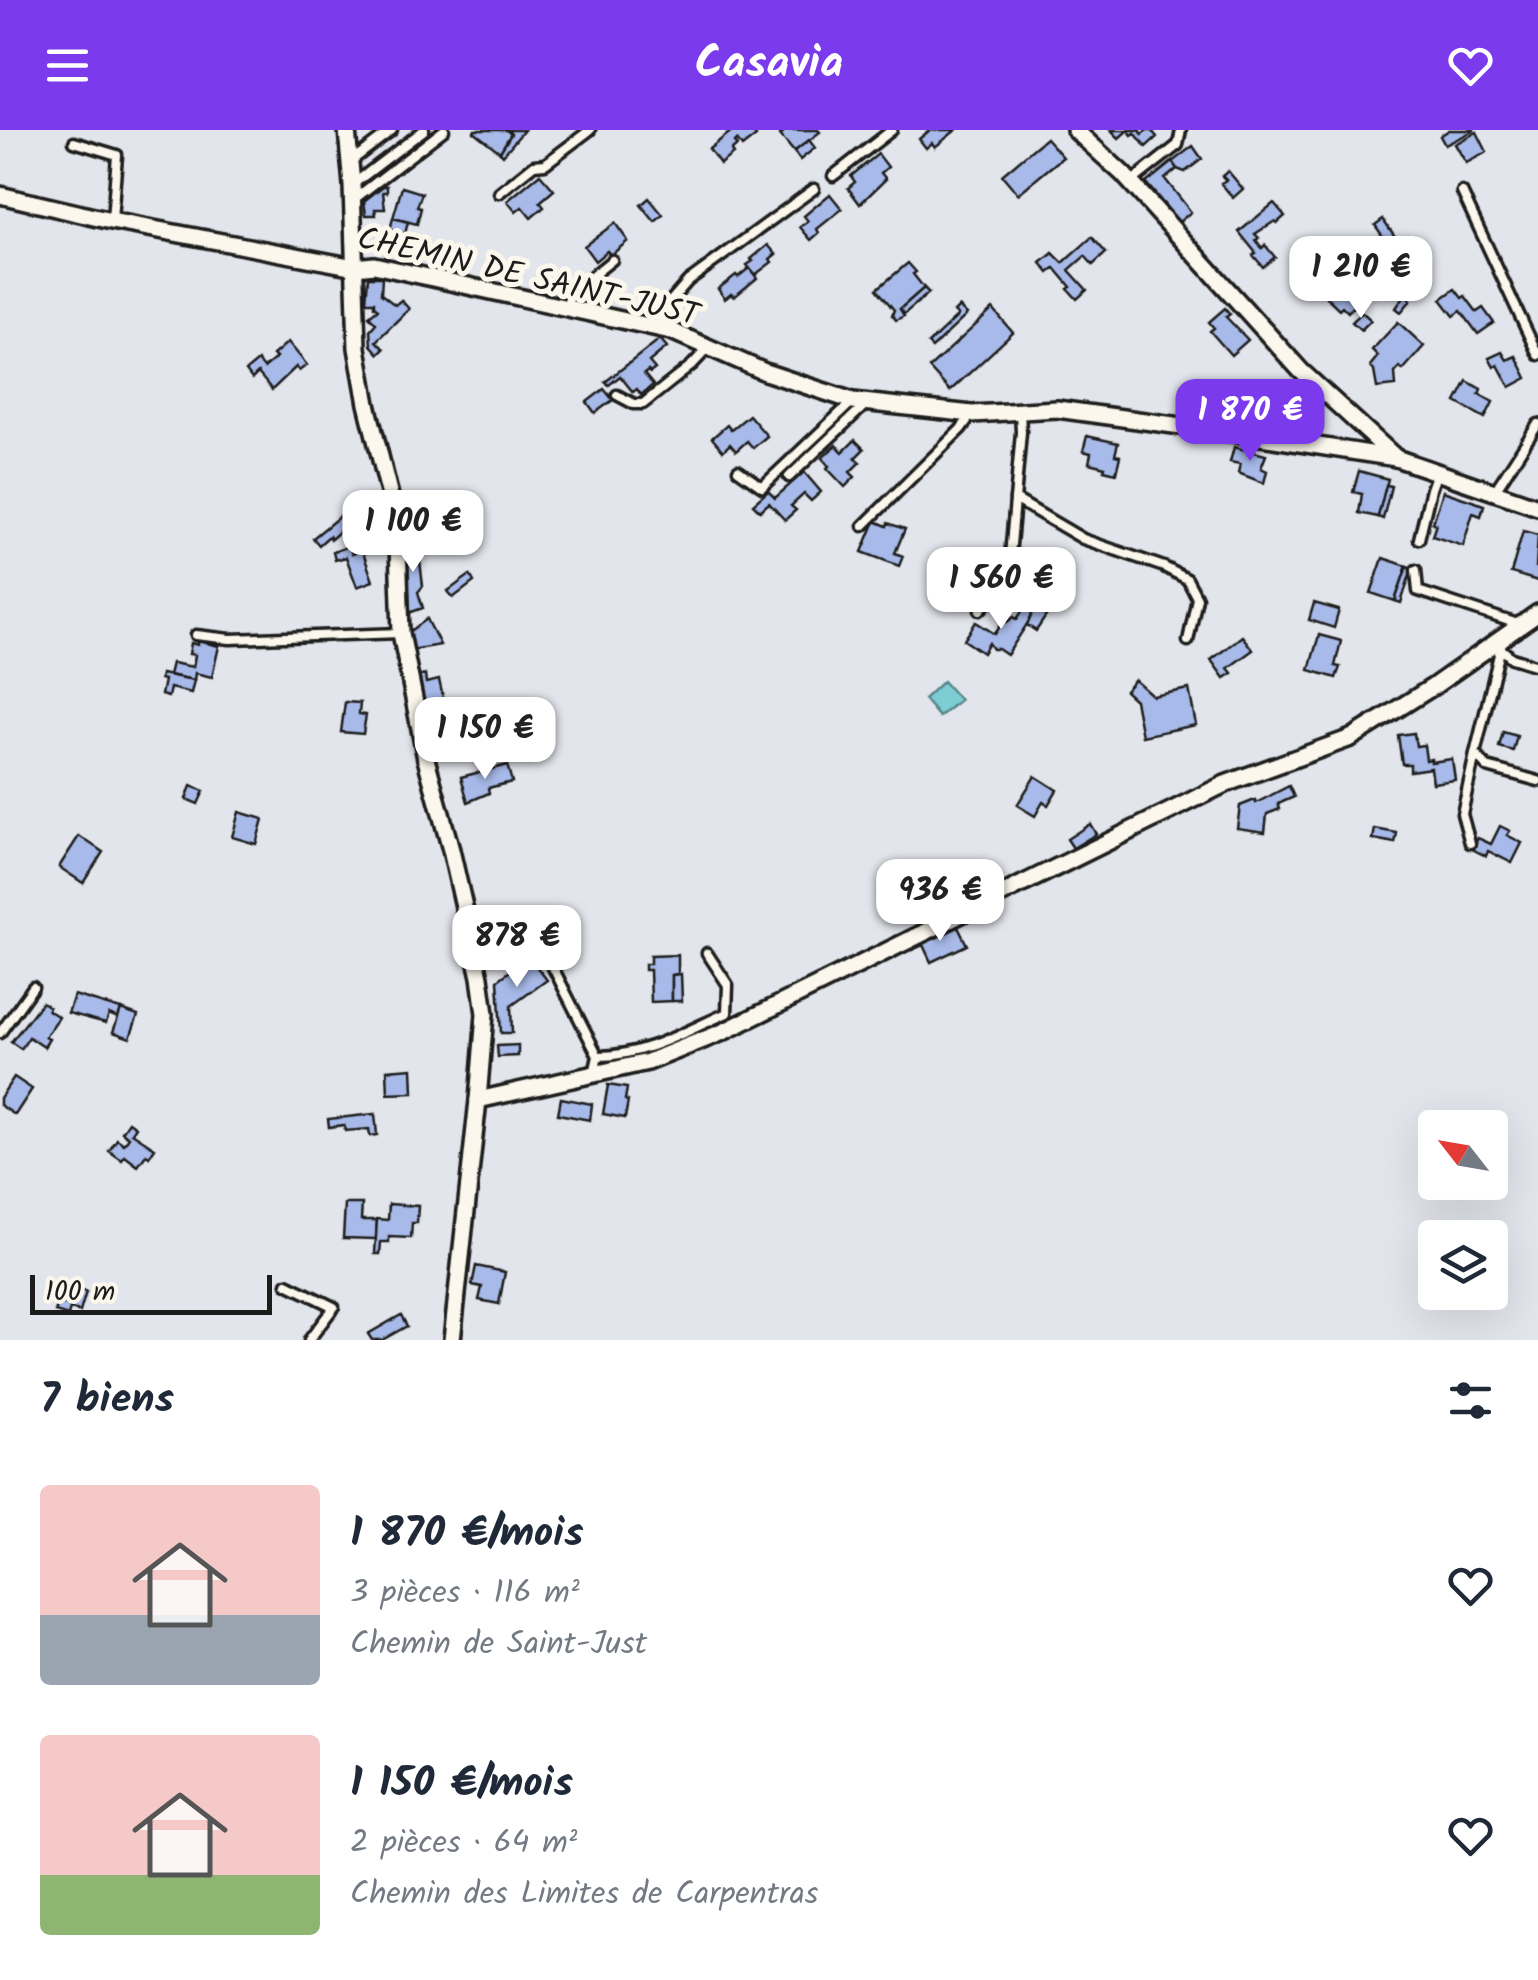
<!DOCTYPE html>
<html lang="fr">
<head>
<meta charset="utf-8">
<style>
  :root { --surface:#fff; --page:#f6f6f7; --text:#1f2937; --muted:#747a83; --accent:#7c3aed }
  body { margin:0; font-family:Kalam,sans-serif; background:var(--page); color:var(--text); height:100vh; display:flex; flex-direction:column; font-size:38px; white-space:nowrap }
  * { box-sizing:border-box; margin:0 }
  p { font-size:32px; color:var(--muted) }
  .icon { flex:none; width:55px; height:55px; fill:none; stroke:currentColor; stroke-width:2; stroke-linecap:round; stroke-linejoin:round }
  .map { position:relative; height:1210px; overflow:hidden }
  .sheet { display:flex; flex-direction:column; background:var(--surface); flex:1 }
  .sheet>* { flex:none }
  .needle { width:65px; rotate:301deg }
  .tools { position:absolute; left:1418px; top:980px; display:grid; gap:20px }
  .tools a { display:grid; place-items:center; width:90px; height:90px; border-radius:10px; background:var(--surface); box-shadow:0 10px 40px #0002; font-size:50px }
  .scale { position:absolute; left:30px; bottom:25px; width:242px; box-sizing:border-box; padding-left:10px; border:5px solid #1c1c1c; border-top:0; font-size:28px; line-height:35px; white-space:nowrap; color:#1c1c1c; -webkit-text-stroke:8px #fbf7ec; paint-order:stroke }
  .price { position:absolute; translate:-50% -85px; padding:0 22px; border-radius:20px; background:#fff; color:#222; font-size:32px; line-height:65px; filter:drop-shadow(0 2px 5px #0008) }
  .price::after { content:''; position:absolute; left:50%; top:60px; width:30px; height:22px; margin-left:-15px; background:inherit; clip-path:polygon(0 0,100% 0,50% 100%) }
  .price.current { background:var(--accent); color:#fff }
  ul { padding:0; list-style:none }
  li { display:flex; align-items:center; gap:30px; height:250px; padding:0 40px }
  li span { display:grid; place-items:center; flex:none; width:280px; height:200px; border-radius:10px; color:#555 }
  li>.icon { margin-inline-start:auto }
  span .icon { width:120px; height:120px; fill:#fffc; stroke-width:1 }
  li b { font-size:42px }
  h2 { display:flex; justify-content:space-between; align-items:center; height:120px; padding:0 40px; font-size:42px }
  header { display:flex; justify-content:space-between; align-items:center; height:130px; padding:0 40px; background:var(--accent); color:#fff; font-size:45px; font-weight:600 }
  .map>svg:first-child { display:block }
  .water { fill:#7ccdd4; stroke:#56868a; stroke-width:2.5 }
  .building { fill:#a8bae9; stroke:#1c1c1c; stroke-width:2.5 }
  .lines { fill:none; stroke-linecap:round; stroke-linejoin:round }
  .service-casing { stroke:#1c1c1c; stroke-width:15 }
  .minor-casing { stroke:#1c1c1c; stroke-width:22 }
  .service { stroke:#fbf7ec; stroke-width:8 }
  .minor { stroke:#fbf7ec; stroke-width:15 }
  .labels { text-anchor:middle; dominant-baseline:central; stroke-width:10; stroke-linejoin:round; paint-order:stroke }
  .street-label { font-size:32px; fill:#1c1c1c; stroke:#fbf7ec }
</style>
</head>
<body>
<header><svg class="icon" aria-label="menu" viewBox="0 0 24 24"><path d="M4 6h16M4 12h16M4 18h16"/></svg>Casavia<svg class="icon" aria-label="heart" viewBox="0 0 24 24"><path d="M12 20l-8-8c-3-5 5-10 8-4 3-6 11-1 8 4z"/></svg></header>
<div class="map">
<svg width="1538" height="1210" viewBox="0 0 1538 1210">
  <rect width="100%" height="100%" fill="#e2e5eb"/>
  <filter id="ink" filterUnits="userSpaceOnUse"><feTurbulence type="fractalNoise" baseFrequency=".01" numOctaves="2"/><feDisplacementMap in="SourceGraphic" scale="20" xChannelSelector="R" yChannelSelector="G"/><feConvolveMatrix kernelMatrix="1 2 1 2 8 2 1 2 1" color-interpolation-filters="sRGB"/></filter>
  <g filter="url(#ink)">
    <!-- water -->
    <path class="water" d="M 943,551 L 960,570 L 939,587 L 924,569 Z"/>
    <!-- building -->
    <g class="building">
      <path d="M 475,0 L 507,0 L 511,4 L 500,22 L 474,2 Z"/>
      <path d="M 524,0 L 503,25 L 500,22 L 511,4 L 507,0 Z"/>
      <path d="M 733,0 L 751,0 L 756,6 L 742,17 L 737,10 L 734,13 L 737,16 L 731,21 L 733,24 L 720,34 L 709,19 Z"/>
      <path d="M 786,0 L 818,0 L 820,2 L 794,22 L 780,5 Z"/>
      <path d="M 930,0 L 956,0 L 935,17 L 932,13 L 926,18 L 919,9 Z"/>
      <path d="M 1111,0 L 1139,0 L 1142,4 L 1147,0 L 1151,0 L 1157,7 L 1146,17 L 1135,3 L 1132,5 L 1128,0 L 1119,8 Z"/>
      <path d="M 1449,0 L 1475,0 L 1445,15 L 1440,6 Z"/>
      <path d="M 1477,2 L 1487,22 L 1466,33 L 1455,14 Z"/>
      <path d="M 1046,8 L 1063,27 L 1018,64 L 1002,45 Z"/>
      <path d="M 809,10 L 815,18 L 800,30 L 794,22 Z"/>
      <path d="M 1193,16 L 1202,29 L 1185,42 L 1177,39 L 1172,32 Z"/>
      <path d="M 878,24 L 888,37 L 881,43 L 886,49 L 860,74 L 848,58 L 855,52 L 851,46 Z"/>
      <path d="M 1172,32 L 1177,39 L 1165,49 L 1191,82 L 1179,92 L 1146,53 Z"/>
      <path d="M 1228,41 L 1243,59 L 1233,68 L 1221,53 L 1226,50 L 1222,46 Z"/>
      <path d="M 540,44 L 554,60 L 540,72 L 544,77 L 531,88 L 522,77 L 516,82 L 507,71 Z"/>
      <path d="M 383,56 L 387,56 L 387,62 L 383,62 L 385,79 L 375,79 L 376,85 L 366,85 L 364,71 Z"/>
      <path d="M 402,57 L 422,63 L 417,77 L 421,78 L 417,94 L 393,88 Z"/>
      <path d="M 830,64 L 842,79 L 817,99 L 819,103 L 811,110 L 800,97 L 808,91 L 804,86 Z"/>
      <path d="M 649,68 L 663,85 L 655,92 L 641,75 Z"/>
      <path d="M 1274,73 L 1285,86 L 1277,93 L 1275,91 L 1255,104 L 1259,108 L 1256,110 L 1262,118 L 1265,115 L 1275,127 L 1263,137 L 1253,125 L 1256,123 L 1239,102 Z"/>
      <path d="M 393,88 L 408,92 L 405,104 L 390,100 Z"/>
      <path d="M 1383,89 L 1396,108 L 1388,114 L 1375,95 Z"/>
      <path d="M 615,93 L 628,111 L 611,125 L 607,121 L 595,131 L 584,116 Z"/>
      <path d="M 387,100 L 407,105 L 404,115 L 384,109 Z"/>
      <path d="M 1092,107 L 1106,123 L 1093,135 L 1085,126 L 1069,140 L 1087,160 L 1077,169 L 1068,159 L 1071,157 L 1055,138 L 1049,143 L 1041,133 L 1053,123 L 1063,133 Z"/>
      <path d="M 768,115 L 776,124 L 770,129 L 772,132 L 755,145 L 747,135 L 753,131 L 751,129 Z"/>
      <path d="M 908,133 L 916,142 L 913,144 L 924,158 L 900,179 L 904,186 L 896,190 L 892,185 L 894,180 L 877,159 Z"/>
      <path d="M 1337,135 L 1359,156 L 1354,162 L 1361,169 L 1348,182 L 1342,176 L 1339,179 L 1316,157 Z"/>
      <path d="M 749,138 L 757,148 L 734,167 L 731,164 L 725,169 L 718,159 L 736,145 L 738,147 Z"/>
      <path d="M 368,147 L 382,147 L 381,164 L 395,175 L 401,170 L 409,179 L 376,211 L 384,219 L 379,224 L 371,215 L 370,200 L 376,193 L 369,186 L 378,179 L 374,176 L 374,172 L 366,172 Z"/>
      <path d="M 1411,156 L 1416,160 L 1409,168 L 1411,170 L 1401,182 L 1396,178 Z"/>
      <path d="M 924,158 L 929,163 L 904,184 L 900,179 Z"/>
      <path d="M 1455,159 L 1462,168 L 1465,166 L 1477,182 L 1483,178 L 1494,193 L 1478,204 L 1461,181 L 1454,186 L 1441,169 Z"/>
      <path d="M 959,177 L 967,185 L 932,218 L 928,214 L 958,186 L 954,182 Z"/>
      <path d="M 1225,178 L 1230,184 L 1226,187 L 1248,210 L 1231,225 L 1210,201 L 1214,198 L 1209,192 Z"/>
      <path d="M 993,179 L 1013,203 L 950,261 L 929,238 Z"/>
      <path d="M 1362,182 L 1371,190 L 1361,200 L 1352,192 Z"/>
      <path d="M 1398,192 L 1424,216 L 1403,240 L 1400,237 L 1395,243 L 1396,256 L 1377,258 L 1374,241 L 1370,236 L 1378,226 L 1372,220 Z"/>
      <path d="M 660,209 L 667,217 L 649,232 L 655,239 L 650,243 L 648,241 L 644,244 L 653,255 L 641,265 L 637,259 L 633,262 L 620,246 L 609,255 L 605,252 Z"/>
      <path d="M 288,212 L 307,235 L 299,241 L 296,237 L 272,260 L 258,243 L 252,249 L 246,241 L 258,231 L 264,238 L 276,228 L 273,225 Z"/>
      <path d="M 1502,222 L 1507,230 L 1516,226 L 1527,248 L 1510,257 L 1498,235 L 1494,237 L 1489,228 Z"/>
      <path d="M 1467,251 L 1481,259 L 1479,264 L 1493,272 L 1485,288 L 1456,272 Z"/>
      <path d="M 604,259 L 613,270 L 595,283 L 587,272 Z"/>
      <path d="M 749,285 L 767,306 L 753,318 L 747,311 L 736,321 L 730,314 L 723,321 L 712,308 L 727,295 L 731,300 Z"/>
      <path d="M 1087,306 L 1118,313 L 1115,325 L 1120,326 L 1116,343 L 1104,340 L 1105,337 L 1089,333 L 1091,323 L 1083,321 Z"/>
      <path d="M 855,310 L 864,319 L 855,328 L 860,332 L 850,342 L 855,347 L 845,357 L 827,338 L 829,336 L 822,328 L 836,315 L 843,322 Z"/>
      <path d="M 1234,317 L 1266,325 L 1261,338 L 1267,341 L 1264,353 L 1238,343 L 1240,334 L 1230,332 Z"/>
      <path d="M 1359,341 L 1388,349 L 1378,387 L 1359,383 L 1362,364 L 1353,362 Z"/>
      <path d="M 804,342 L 821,362 L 811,371 L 804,364 L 791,376 L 796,380 L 785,390 L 769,373 L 760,381 L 753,374 L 768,361 L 775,368 Z"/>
      <path d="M 1386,355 L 1391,356 L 1383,389 L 1378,387 Z"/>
      <path d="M 1443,361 L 1484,375 L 1481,386 L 1473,383 L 1463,416 L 1432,406 L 1436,394 L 1433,393 Z"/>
      <path d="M 341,385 L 348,394 L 331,409 L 329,406 L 319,415 L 313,408 Z"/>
      <path d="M 875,391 L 887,396 L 888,393 L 905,399 L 895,423 L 903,426 L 899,436 L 862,422 Z"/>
      <path d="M 1523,401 L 1538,405 L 1536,437 L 1538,438 L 1538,451 L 1511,443 Z"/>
      <path d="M 417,406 L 423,456 L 418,462 L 423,478 L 406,484 L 405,467 L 408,464 L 404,407 Z"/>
      <path d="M 349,416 L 352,424 L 362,420 L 373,451 L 357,457 L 346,427 L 335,430 L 333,422 Z"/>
      <path d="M 1383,428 L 1407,436 L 1395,471 L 1371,463 Z"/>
      <path d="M 1407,436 L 1412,438 L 1401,473 L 1395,471 Z"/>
      <path d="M 1049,440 L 1056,445 L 1045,463 L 1037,458 Z"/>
      <path d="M 470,445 L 474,452 L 453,468 L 448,461 Z"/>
      <path d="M 1056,445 L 1067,452 L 1055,470 L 1045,463 Z"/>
      <path d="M 1029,471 L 1039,477 L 1033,482 L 1033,485 L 1007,525 L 998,519 L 993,519 L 989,513 L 983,523 L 964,510 L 976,492 L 995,504 L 1004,490 L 1007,492 L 1014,487 L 1017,489 Z"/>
      <path d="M 1314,473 L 1339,480 L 1334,498 L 1309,490 Z"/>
      <path d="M 1039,477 L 1048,483 L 1036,501 L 1027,495 L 1033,482 Z"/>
      <path d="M 427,489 L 440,515 L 411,520 L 408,503 Z"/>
      <path d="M 1319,505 L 1341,511 L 1335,536 L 1340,537 L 1336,548 L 1309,540 Z"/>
      <path d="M 1242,506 L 1253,520 L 1228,538 L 1232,543 L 1224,548 L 1211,530 Z"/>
      <path d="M 198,511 L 219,516 L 212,547 L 195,543 L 194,550 L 169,545 L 172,533 L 193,537 L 195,525 L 189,524 L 191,513 L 198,515 Z"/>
      <path d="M 161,544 L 194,550 L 191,563 L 170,558 L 168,567 L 161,565 L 164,550 L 160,549 Z"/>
      <path d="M 425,545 L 426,553 L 439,550 L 447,585 L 425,590 L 416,551 L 420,546 Z"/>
      <path d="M 1135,550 L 1153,566 L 1189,559 L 1196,595 L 1142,606 L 1135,570 L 1125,561 Z"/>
      <path d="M 345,572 L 360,573 L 359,584 L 366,585 L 363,604 L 341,602 Z"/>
      <path d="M 437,594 L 444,623 L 434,630 L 426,597 Z"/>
      <path d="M 1503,602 L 1517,606 L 1513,621 L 1499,617 Z"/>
      <path d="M 1414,603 L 1416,616 L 1424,615 L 1426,630 L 1431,629 L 1431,632 L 1452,629 L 1455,650 L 1433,653 L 1431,638 L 1410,641 L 1410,634 L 1402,634 L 1398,605 Z"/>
      <path d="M 507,635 L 512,652 L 488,658 L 489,663 L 468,672 L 461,647 Z"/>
      <path d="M 1035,646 L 1057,660 L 1048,675 L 1043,672 L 1035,686 L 1017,675 Z"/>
      <path d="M 191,656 L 204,661 L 198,674 L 186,669 Z"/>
      <path d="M 1289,656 L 1294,667 L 1278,674 L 1280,679 L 1267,684 L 1265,702 L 1237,698 L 1240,676 L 1255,670 L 1256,673 Z"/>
      <path d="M 239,682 L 263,689 L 256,714 L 232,707 Z"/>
      <path d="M 1090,694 L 1096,704 L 1073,718 L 1067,709 Z"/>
      <path d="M 1500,696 L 1510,701 L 1507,705 L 1522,713 L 1512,733 L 1488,721 L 1486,726 L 1472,719 L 1478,708 L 1491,714 Z"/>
      <path d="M 1375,699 L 1397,703 L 1395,713 L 1373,709 Z"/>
      <path d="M 79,706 L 103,722 L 83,753 L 59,737 Z"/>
      <path d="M 958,797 L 967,815 L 931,832 L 923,815 L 912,820 L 908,812 L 929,802 L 933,809 Z"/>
      <path d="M 678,825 L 678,844 L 672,845 L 672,871 L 651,872 L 650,840 L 645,840 L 645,834 L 650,834 L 650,826 Z"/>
      <path d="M 529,827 L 547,850 L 511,876 L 512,903 L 501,903 L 498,850 Z"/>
      <path d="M 681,844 L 682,871 L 672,871 L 672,845 Z"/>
      <path d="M 74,865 L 121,879 L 118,888 L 109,884 L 106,893 L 68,883 Z"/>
      <path d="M 42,872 L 49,877 L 48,880 L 59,887 L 45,907 L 49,909 L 44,917 L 29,907 L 21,919 L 11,912 Z"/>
      <path d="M 121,879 L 138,885 L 130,908 L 113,902 Z"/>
      <path d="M 518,915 L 518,926 L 498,927 L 497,916 Z"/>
      <path d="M 412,938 L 413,963 L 388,964 L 387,940 Z"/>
      <path d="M 14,947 L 32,959 L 15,985 L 0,975 L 0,968 Z"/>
      <path d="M 608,955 L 627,958 L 625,970 L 628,971 L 625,988 L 603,984 Z"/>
      <path d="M 561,968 L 592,974 L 590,990 L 558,984 Z"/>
      <path d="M 375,984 L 377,1005 L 370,1006 L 369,999 L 345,1001 L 344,995 L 329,997 L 328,989 Z"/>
      <path d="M 129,992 L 136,997 L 132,1003 L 155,1018 L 149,1027 L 146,1025 L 138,1036 L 125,1026 L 122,1030 L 109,1021 L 117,1009 L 124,1014 L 129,1007 L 122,1002 Z"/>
      <path d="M 345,1074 L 362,1074 L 361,1090 L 377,1090 L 376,1109 L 343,1108 Z"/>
      <path d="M 389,1074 L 418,1076 L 417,1093 L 412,1093 L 411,1108 L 389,1107 L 389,1112 L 381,1112 L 380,1124 L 375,1124 L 377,1089 L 388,1090 Z"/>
      <path d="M 476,1136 L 505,1142 L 499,1174 L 479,1170 L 482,1157 L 472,1155 Z"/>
      <path d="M 68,1157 L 86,1162 L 80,1182 L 70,1179 L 68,1186 L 55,1182 L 58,1174 L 63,1175 Z"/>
      <path d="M 401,1185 L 407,1196 L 382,1210 L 372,1210 L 368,1204 Z"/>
    </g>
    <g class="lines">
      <!-- service casing -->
      <g class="service-casing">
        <g id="service">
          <path d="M 74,12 L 117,25 L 112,90"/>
          <path d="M 350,32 L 392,0"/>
          <path d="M 833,46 L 892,0"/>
          <path d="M 1131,52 L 1178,15 L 1181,0"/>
          <path d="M 352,55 L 424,0"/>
          <path d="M 1462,62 L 1538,225"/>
          <path d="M 499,63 L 534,35 L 545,34 L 590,0"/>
          <path d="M 353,70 L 444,0"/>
          <path d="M 565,179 L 571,163 L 612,130"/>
          <path d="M 658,199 L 662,181 L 688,151 L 814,59"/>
          <path d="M 617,265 L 634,274 L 643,274 L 692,235 L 709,217"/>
          <path d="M 738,340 L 762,357 L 853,271"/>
          <path d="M 789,347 L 865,275"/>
          <path d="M 1494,362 L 1538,294"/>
          <path d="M 1015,369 L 1083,409 L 1164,437 L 1187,449 L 1197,468 L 1188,511"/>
          <path d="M 863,396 L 961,299 L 972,284"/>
          <path d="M 1419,409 L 1431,359 L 1437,342"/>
          <path d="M 1416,440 L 1418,461 L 1518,494"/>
          <path d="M 980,480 L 1008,449 L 1021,302 L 1020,281"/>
          <path d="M 196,505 L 230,509 L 401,503"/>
          <path d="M 1502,512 L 1475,624 L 1487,637 L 1538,651"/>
          <path d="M 1500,518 L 1512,528 L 1538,536"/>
          <path d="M 1470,713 L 1462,684 L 1475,624"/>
          <path d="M 530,802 L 542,816 L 598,926 L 594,944"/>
          <path d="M 0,903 L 33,857"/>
          <path d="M 598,926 C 644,926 686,901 727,883 L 728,855 L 707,823"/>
          <path d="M 287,1154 L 334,1177 L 309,1210"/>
        </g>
      </g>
      <!-- minor casing -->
      <g class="minor-casing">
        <g id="minor">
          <path d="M 347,0 L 352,55 L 357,218 L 367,274 L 393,378 L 398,415 L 401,503 L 426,629 L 451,720 L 480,847 L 485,884 L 478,970 L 452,1210"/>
          <path d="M 1075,0 L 1123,44 L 1301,241 L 1396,328 L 1538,377"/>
          <path d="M 0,65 L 111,91 L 355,137 L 374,135 L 671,201 L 765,242 L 853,271 L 972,284 L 1057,279 L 1254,306 L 1396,328"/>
          <path d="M 478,970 L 648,932 L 723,902 L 1225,654 L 1351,608 L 1434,556 L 1538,483"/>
        </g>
      </g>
      <!-- service -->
      <use href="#service" class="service"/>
      <!-- minor -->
      <use href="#minor" class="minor"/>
    </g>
  </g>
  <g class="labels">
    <!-- street labels -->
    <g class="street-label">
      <text transform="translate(528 148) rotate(13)">CHEMIN DE SAINT-JUST</text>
    </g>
  </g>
</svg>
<div class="tools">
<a><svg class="needle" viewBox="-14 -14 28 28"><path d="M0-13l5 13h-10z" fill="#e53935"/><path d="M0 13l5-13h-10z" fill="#747a83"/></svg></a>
<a><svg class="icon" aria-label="layers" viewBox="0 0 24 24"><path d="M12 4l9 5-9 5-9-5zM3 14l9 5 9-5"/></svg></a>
</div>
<div class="scale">100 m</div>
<b class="price" style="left:1361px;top:191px">1 210 €</b>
<b class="price current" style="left:1250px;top:334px">1 870 €</b>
<b class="price" style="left:413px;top:445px">1 100 €</b>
<b class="price" style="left:1001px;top:502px">1 560 €</b>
<b class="price" style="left:485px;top:652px">1 150 €</b>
<b class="price" style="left:940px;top:814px">936 €</b>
<b class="price" style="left:517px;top:860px">878 €</b>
</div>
<section class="sheet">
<h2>7 biens<svg class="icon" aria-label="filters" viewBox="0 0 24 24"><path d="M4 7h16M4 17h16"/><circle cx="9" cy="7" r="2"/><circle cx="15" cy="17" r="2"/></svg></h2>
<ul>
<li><span style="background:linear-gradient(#f6c9c9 65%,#9aa5b1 0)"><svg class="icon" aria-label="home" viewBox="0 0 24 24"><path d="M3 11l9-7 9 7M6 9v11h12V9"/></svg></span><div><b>1 870 €/mois</b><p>3 pièces · 116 m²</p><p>Chemin de Saint-Just</p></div><svg class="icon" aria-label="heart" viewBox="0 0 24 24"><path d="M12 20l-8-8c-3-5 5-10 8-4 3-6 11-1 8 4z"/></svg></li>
<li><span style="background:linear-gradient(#f6c9c9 70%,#8fb573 0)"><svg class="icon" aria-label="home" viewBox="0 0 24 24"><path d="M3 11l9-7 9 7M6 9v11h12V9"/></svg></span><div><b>1 150 €/mois</b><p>2 pièces · 64 m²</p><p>Chemin des Limites de Carpentras</p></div><svg class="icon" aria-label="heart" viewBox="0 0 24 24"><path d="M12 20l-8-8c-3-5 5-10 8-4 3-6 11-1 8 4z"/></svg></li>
</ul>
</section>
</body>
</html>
